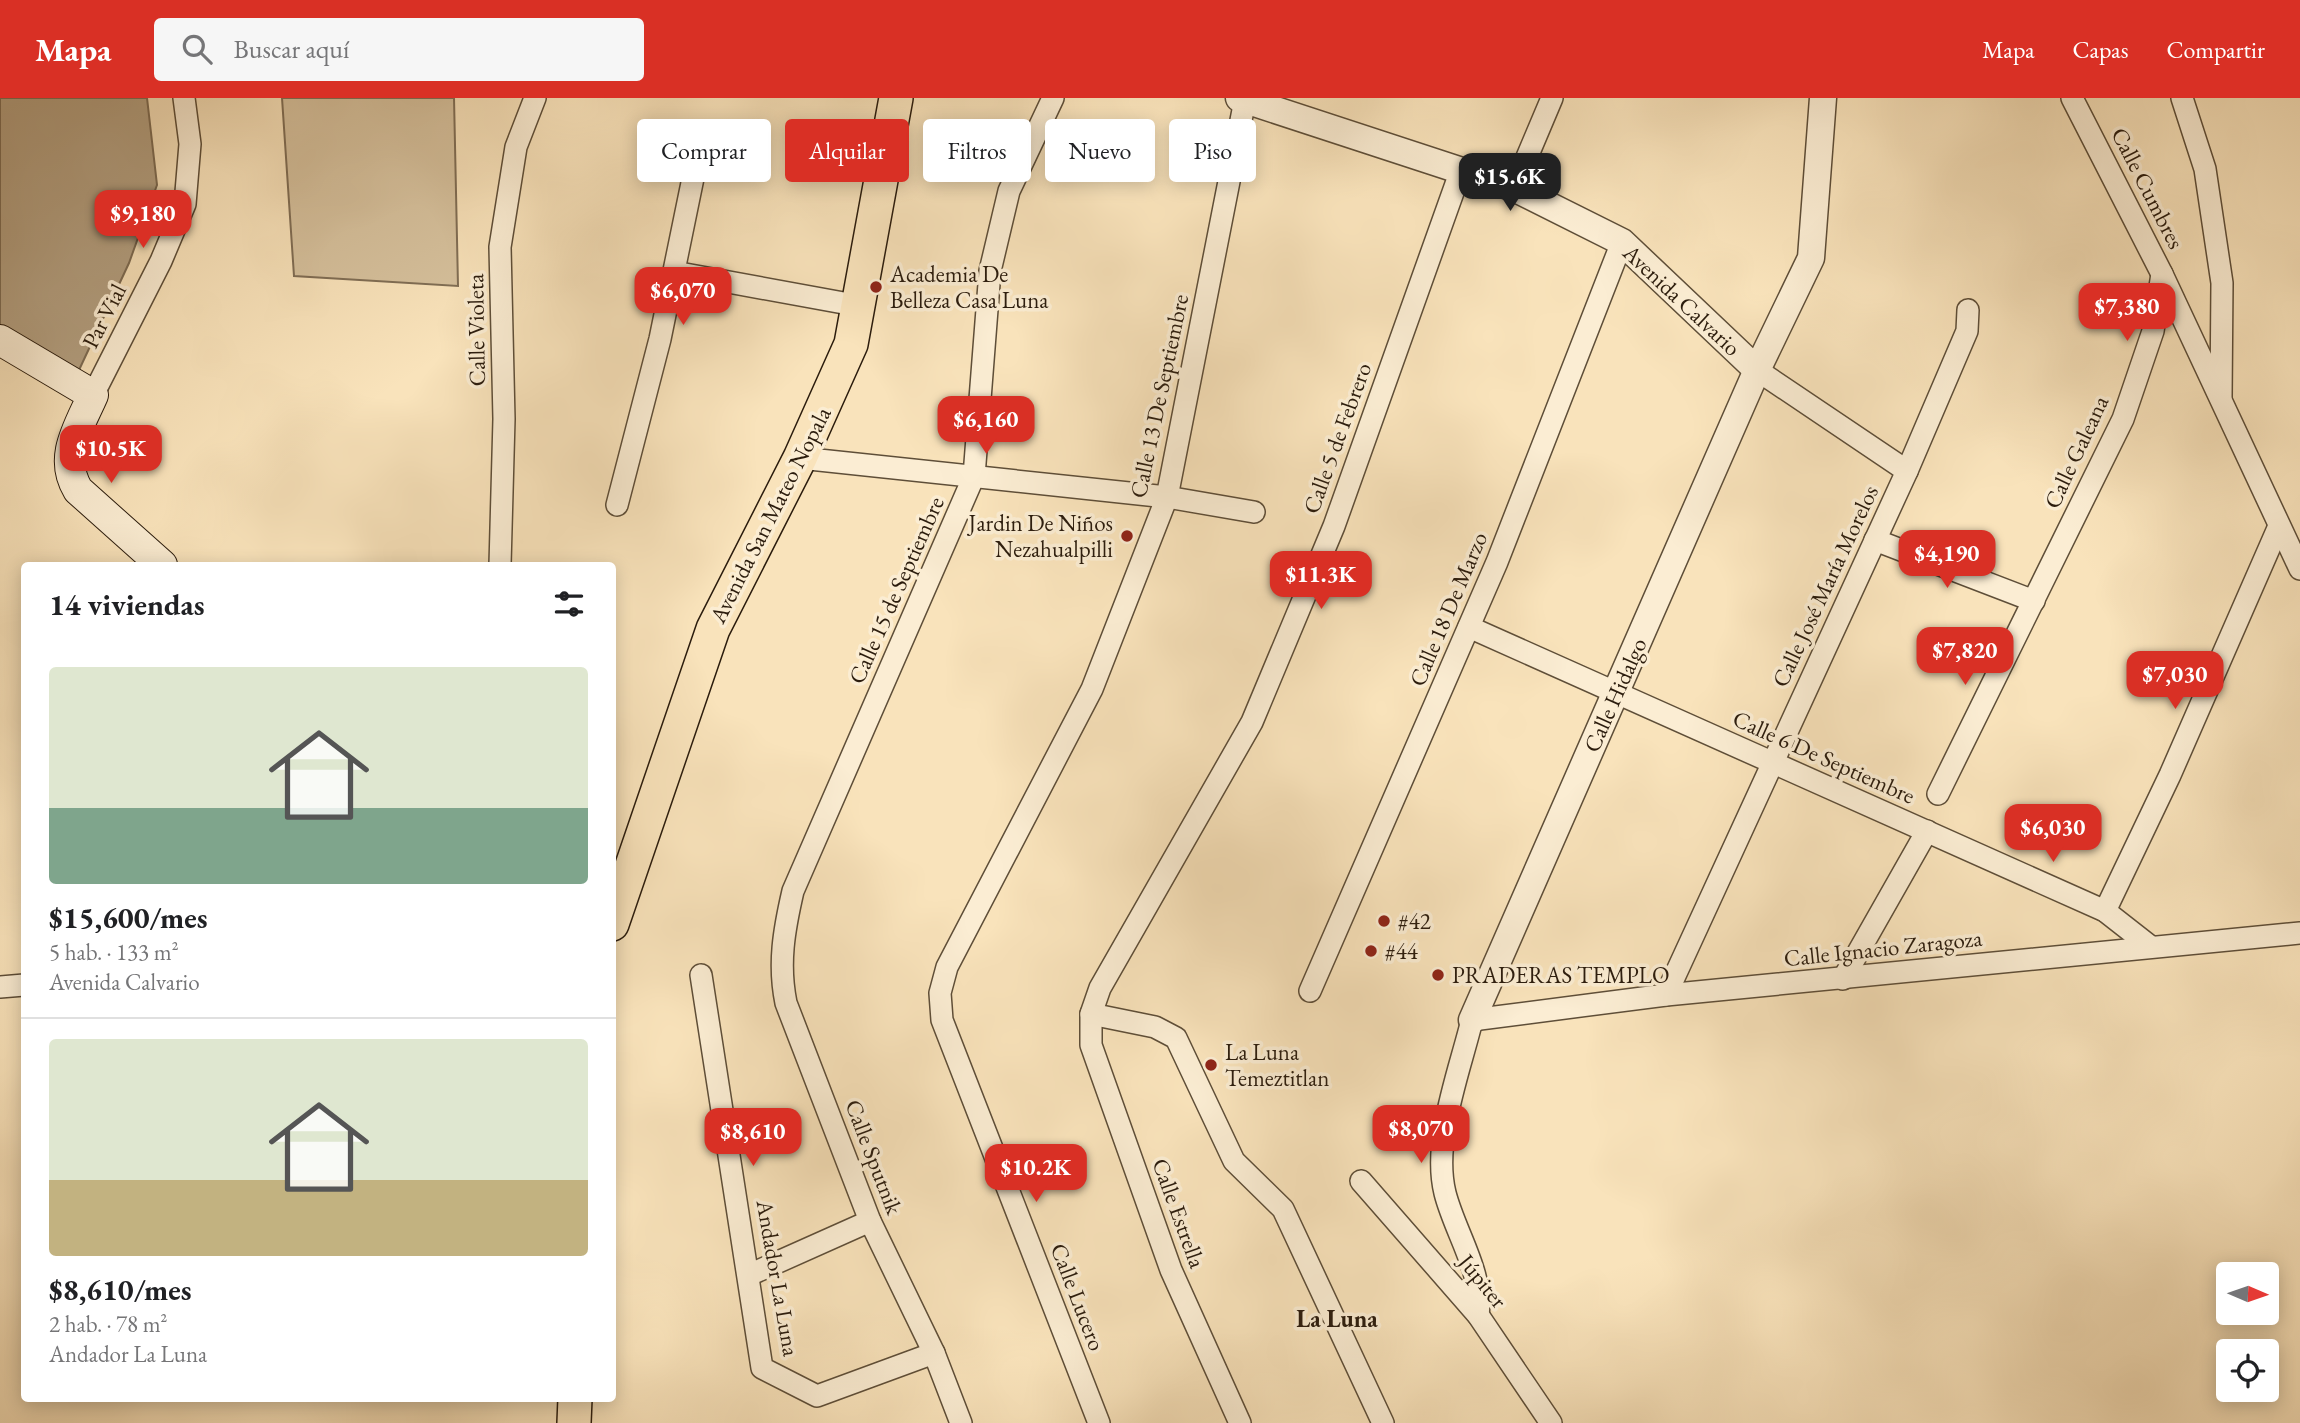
<!DOCTYPE html>
<html lang="es">
<head>
<meta charset="utf-8">
<style>
  :root { --surface:#fff; --page:#f6f6f6; --text:#202124; --muted:#757577; --line:#e0e0e0; --accent:#d93025 }
  body { margin:0; font-family:"EB Garamond",serif; background:var(--page); color:var(--text); height:100vh; display:flex; flex-direction:column; font-size:26px; white-space:nowrap }
  * { box-sizing:border-box; margin:0 }
  p { font-size:23px; color:var(--muted) }
  .icon { flex:none; width:38px; height:38px; fill:none; stroke:currentColor; stroke-width:2; stroke-linecap:round; stroke-linejoin:round }
  .map { position:relative; flex:1; overflow:hidden }
  .sheet { position:absolute; left:21px; top:464px; width:595px; height:840px; display:flex; flex-direction:column; background:var(--surface); border-radius:7px; box-shadow:0 4px 18px #0003 }
  .sheet>* { flex:none }
  .hud { position:absolute; left:637px; top:21px; width:665px; height:63px; display:flex; gap:14px }
  .needle { width:46px; rotate:92deg }
  .tools { position:absolute; left:2216px; top:1164px; display:grid; gap:14px }
  .tools a { display:grid; place-items:center; width:63px; height:63px; border-radius:7px; background:var(--surface); box-shadow:0 4px 18px #0003; font-size:35px }
  .price { position:absolute; translate:-50% -60px; padding:0 16px; border-radius:14px; background:var(--accent); color:#fff; font-size:23px; line-height:46px; filter:drop-shadow(0 2px 4px #0008) }
  .price::after { content:''; position:absolute; left:50%; top:42px; width:21px; height:16px; margin-left:-10px; background:inherit; clip-path:polygon(0 0,100% 0,50% 100%) }
  .price.selected { background:#222; color:#fff }
  ul { padding:0; list-style:none }
  li { display:grid; align-content:center; gap:14px; height:371px; padding:0 28px }
  li+li { border-top:2px solid var(--line) }
  li span { display:grid; place-items:center; height:217px; border-radius:7px; color:#555 }
  li>.icon { margin-inline-start:auto }
  span .icon { width:126px; height:126px; fill:#fffc; stroke-width:1 }
  li b { font-size:30px }
  h2 { display:flex; justify-content:space-between; align-items:center; height:84px; padding:0 28px; font-size:30px }
  .pill { padding:0 24px; border-radius:7px; background:var(--surface); box-shadow:0 4px 18px #0003; font-size:24px; line-height:63px }
  .pill.selected { background:var(--accent); color:#fff }
  header { display:flex; align-items:center; gap:42px; box-sizing:border-box; height:98px; padding:0 35px; background:var(--accent); color:#fff }
  header strong { font-size:33px }
  nav { display:flex; gap:38px; margin-inline-start:auto; font-size:24px }
  .search { width:490px; height:63px; background:var(--page); display:flex; align-items:center; gap:18px; box-sizing:border-box; padding:0 24px; border-radius:7px; color:var(--muted); font-size:26px }
  .map>svg:first-child { display:block }
  .green { fill:#d6c19d; stroke:#806e55; stroke-width:2 }
  .water { fill:#b39f80; stroke:#7d6b52; stroke-width:2 }
  .lines { fill:none; stroke-linecap:round; stroke-linejoin:round }
  .minor-casing { stroke:#5e4e38; stroke-width:24 }
  .tertiary-casing { stroke:#5e4e38; stroke-width:29 }
  .secondary-casing { stroke:#2b1c0d; stroke-width:32 }
  .primary-casing { stroke:#2b1c0d; stroke-width:36 }
  .minor { stroke:#fbedd3; stroke-width:21 }
  .tertiary { stroke:#fbedd3; stroke-width:26 }
  .secondary { stroke:#fbedd3; stroke-width:30 }
  .primary { stroke:#f9e3bb; stroke-width:33 }
  .poi-dot { fill:#8f2418; stroke:#fbedd3; stroke-width:2.5 }
  .labels { text-anchor:middle; dominant-baseline:central; stroke-width:7; stroke-linejoin:round; paint-order:stroke }
  .street-label { font-size:23px; fill:#2b1c0d; stroke:#fbedd3 }
  .poi-label { font-size:23px; fill:#2b1c0d; stroke:#fbedd3; text-anchor:start }
  .neighbourhood-label { font-size:24px; font-weight:bold; fill:#2b1c0d; stroke:#fbedd3 }
</style>
</head>
<body>
<header>
<strong>Mapa</strong>
<div class="search"><svg class="icon" aria-label="search" viewBox="0 0 24 24"><circle cx="10" cy="10" r="6"/><path d="M15 15l6 6"/></svg>Buscar aquí</div>
<nav><a>Mapa</a><a>Capas</a><a>Compartir</a></nav>
</header>
<div class="map">
<svg width="2300" height="1325" viewBox="0 0 2300 1325">
  <rect width="100%" height="100%" fill="#f9e3bb"/>
  <filter id="stains"><feTurbulence type="fractalNoise" baseFrequency=".00286" numOctaves="4"/><feColorMatrix values="0 0 0 0 .2 0 0 0 0 .09 0 0 0 0 .02 0 0 0 .5 -.17"/></filter>
  <radialGradient id="worn" r=".72"><stop offset=".6" stop-color="#630" stop-opacity="0"/><stop offset="1" stop-color="#630" stop-opacity=".3"/></radialGradient>
  <!-- green -->
  <path class="green" d="M 282,0 L 454,0 L 458,188 L 294,178 Z"/>
  <!-- water -->
  <path class="water" d="M 0,0 L 147,0 L 157,87 L 129,165 L 79,272 L 0,229 Z"/>
  <g class="lines">
    <!-- minor casing -->
    <g class="minor-casing">
      <g id="minor">
        <path d="M 2072,0 L 2162,176 L 2300,471"/>
        <path d="M 2182,0 L 2205,71 L 2222,185 L 2221,299"/>
        <path d="M 1514,90 L 1552,0"/>
        <path d="M 674,174 L 860,208"/>
        <path d="M 1757,272 L 1907,373"/>
        <path d="M 93,297 L 161,163 L 185,106 L 190,46 L 184,0"/>
        <path d="M 800,360 L 1167,399 L 1254,414"/>
        <path d="M 617,407 L 660,241 L 701,41"/>
        <path d="M 1875,442 L 2034,503"/>
        <path d="M 500,467 L 504,321 L 500,149 L 516,49 L 535,0"/>
        <path d="M 1469,529 L 2105,813 L 2151,849"/>
        <path d="M 1938,696 L 2123,321 L 2153,233 L 2162,176"/>
        <path d="M 2105,813 L 2170,677 L 2279,428"/>
        <path d="M 701,877 L 762,1270 L 817,1298 L 934,1255"/>
        <path d="M 1843,881 L 1927,733"/>
        <path d="M 0,889 L 24,887"/>
        <path d="M 1310,893 L 1497,464 L 1622,144"/>
        <path d="M 1666,897 L 1907,373 L 1967,233 L 1968,212"/>
        <path d="M 1091,916 L 1155,929 L 1176,940 L 1234,1063 L 1283,1111 L 1383,1325"/>
        <path d="M 1361,1083 L 1478,1217 L 1551,1325"/>
        <path d="M 749,1177 L 870,1123"/>
        <path d="M 1478,1217 C 1484,1175 1455,1135 1445,1095 C 1432,1043 1460,972 1472,922 L 1666,897 L 2300,835"/>
        <path d="M 961,1325 L 934,1255 L 870,1123 L 786,905 C 778,866 784,832 793,793 L 974,378 L 990,173 L 1009,93 L 1053,0"/>
        <path d="M 1099,1325 L 942,922 L 940,895 L 947,869 L 1092,591 L 1167,399 L 1245,2"/>
        <path d="M 1240,1325 L 1171,1172 L 1091,947 L 1091,916 L 1100,890 L 1252,624 L 1334,428 L 1461,72"/>
      </g>
    </g>
    <!-- tertiary casing -->
    <g class="tertiary-casing">
      <g id="tertiary">
        <path d="M 1239,0 L 1514,90 L 1622,144 L 1757,272"/>
        <path d="M 1472,922 L 1757,272 L 1811,160 L 1823,0"/>
      </g>
    </g>
    <!-- secondary casing -->
    <g class="secondary-casing">
      <path id="secondary" d="M 0,242 L 93,297 C 79,329 58,359 78,392 L 162,467"/>
    </g>
    <!-- primary casing -->
    <g class="primary-casing">
      <g id="primary">
        <path d="M 612,826 L 713,531 L 800,360 L 851,246 L 896,0"/>
        <path d="M 574,1325 L 575,1300"/>
      </g>
    </g>
    <!-- minor -->
    <use href="#minor" class="minor"/>
    <!-- tertiary -->
    <use href="#tertiary" class="tertiary"/>
    <!-- secondary -->
    <use href="#secondary" class="secondary"/>
    <!-- primary -->
    <use href="#primary" class="primary"/>
  </g>
  <!-- markers -->
  <g class="poi-dot">
    <circle cx="876" cy="189" r="7"/>
    <circle cx="1127" cy="438" r="7"/>
    <circle cx="1384" cy="823" r="7"/>
    <circle cx="1371" cy="853" r="7"/>
    <circle cx="1438" cy="877" r="7"/>
    <circle cx="1211" cy="967" r="7"/>
  </g>
  <g class="labels">
    <!-- street labels -->
    <g class="street-label">
      <text transform="translate(2148 90) rotate(63)">Calle Cumbres</text>
      <text transform="translate(1682 202) rotate(43)">Avenida Calvario</text>
      <text transform="translate(104 218) rotate(-63)">Par Vial</text>
      <text transform="translate(476 232) rotate(-91)">Calle Violeta</text>
      <text transform="translate(1159 298) rotate(-78)">Calle 13 De Septiembre</text>
      <text transform="translate(1337 340) rotate(-70)">Calle 5 de Febrero</text>
      <text transform="translate(2076 354) rotate(-65)">Calle Galeana</text>
      <text transform="translate(770 417) rotate(-63)">Avenida San Mateo Nopala</text>
      <text transform="translate(1825 488) rotate(-65)">Calle José María Morelos</text>
      <text transform="translate(896 492) rotate(-66)">Calle 15 de Septiembre</text>
      <text transform="translate(1448 511) rotate(-67)">Calle 18 De Marzo</text>
      <text transform="translate(1615 597) rotate(-66)">Calle Hidalgo</text>
      <text transform="translate(1824 659) rotate(24)">Calle 6 De Septiembre</text>
      <text transform="translate(1883 850) rotate(-6)">Calle Ignacio Zaragoza</text>
      <text transform="translate(874 1059) rotate(69)">Calle Sputnik</text>
      <text transform="translate(1179 1115) rotate(70)">Calle Estrella</text>
      <text transform="translate(778 1180) rotate(80)">Andador La Luna</text>
      <text transform="translate(1483 1183) rotate(51)">Júpiter</text>
      <text transform="translate(1078 1199) rotate(69)">Calle Lucero</text>
    </g>
    <!-- poi labels -->
    <g class="poi-label">
      <text x="890" y="176">Academia De<tspan x="890" dy="26">Belleza Casa Luna</tspan></text>
      <text x="1113" y="425" text-anchor="end">Jardin De Niños<tspan x="1113" dy="26">Nezahualpilli</tspan></text>
      <text x="1398" y="823">#42</text>
      <text x="1385" y="853">#44</text>
      <text x="1452" y="877">PRADERAS TEMPLO</text>
      <text x="1225" y="954">La Luna<tspan x="1225" dy="26">Temeztitlan</tspan></text>
    </g>
    <!-- neighbourhood labels -->
    <g class="neighbourhood-label">
      <text x="1337" y="1220">La Luna</text>
    </g>
  </g>
  <rect width="100%" height="100%" filter="url(#stains)"/>
  <rect width="100%" height="100%" fill="url(#worn)"/>
</svg>
<div class="tools">
<a><svg class="needle" viewBox="-14 -14 28 28"><path d="M0-13l5 13h-10z" fill="#e53935"/><path d="M0 13l5-13h-10z" fill="#757577"/></svg></a>
<a><svg class="icon" aria-label="locate" viewBox="0 0 24 24"><circle cx="12" cy="12" r="6"/><path d="M12 2v4M12 18v4M2 12h4M18 12h4"/></svg></a>
</div>
<b class="price selected" style="left:1510px;top:115px">$15.6K</b>
<b class="price" style="left:143px;top:152px">$9,180</b>
<b class="price" style="left:683px;top:229px">$6,070</b>
<b class="price" style="left:2127px;top:245px">$7,380</b>
<b class="price" style="left:986px;top:358px">$6,160</b>
<b class="price" style="left:111px;top:387px">$10.5K</b>
<b class="price" style="left:1947px;top:492px">$4,190</b>
<b class="price" style="left:1321px;top:513px">$11.3K</b>
<b class="price" style="left:1965px;top:589px">$7,820</b>
<b class="price" style="left:2175px;top:613px">$7,030</b>
<b class="price" style="left:2053px;top:766px">$6,030</b>
<b class="price" style="left:1421px;top:1067px">$8,070</b>
<b class="price" style="left:753px;top:1070px">$8,610</b>
<b class="price" style="left:1036px;top:1106px">$10.2K</b>
<div class="hud">
<a class="pill">Comprar</a>
<a class="pill selected">Alquilar</a>
<a class="pill">Filtros</a>
<a class="pill">Nuevo</a>
<a class="pill">Piso</a>
</div>
<section class="sheet">
<h2>14 viviendas<svg class="icon" aria-label="filters" viewBox="0 0 24 24"><path d="M4 7h16M4 17h16"/><circle cx="9" cy="7" r="2"/><circle cx="15" cy="17" r="2"/></svg></h2>
<ul>
<li><span style="background:linear-gradient(#dfe7d0 65%,#7fa58c 0)"><svg class="icon" aria-label="home" viewBox="0 0 24 24"><path d="M3 11l9-7 9 7M6 9v11h12V9"/></svg></span><div><b>$15,600/mes</b><p>5 hab. · 133 m²</p><p>Avenida Calvario</p></div></li>
<li><span style="background:linear-gradient(#dfe7d0 65%,#c2b280 0)"><svg class="icon" aria-label="home" viewBox="0 0 24 24"><path d="M3 11l9-7 9 7M6 9v11h12V9"/></svg></span><div><b>$8,610/mes</b><p>2 hab. · 78 m²</p><p>Andador La Luna</p></div></li>
</ul>
</section>
</div>
</body>
</html>
